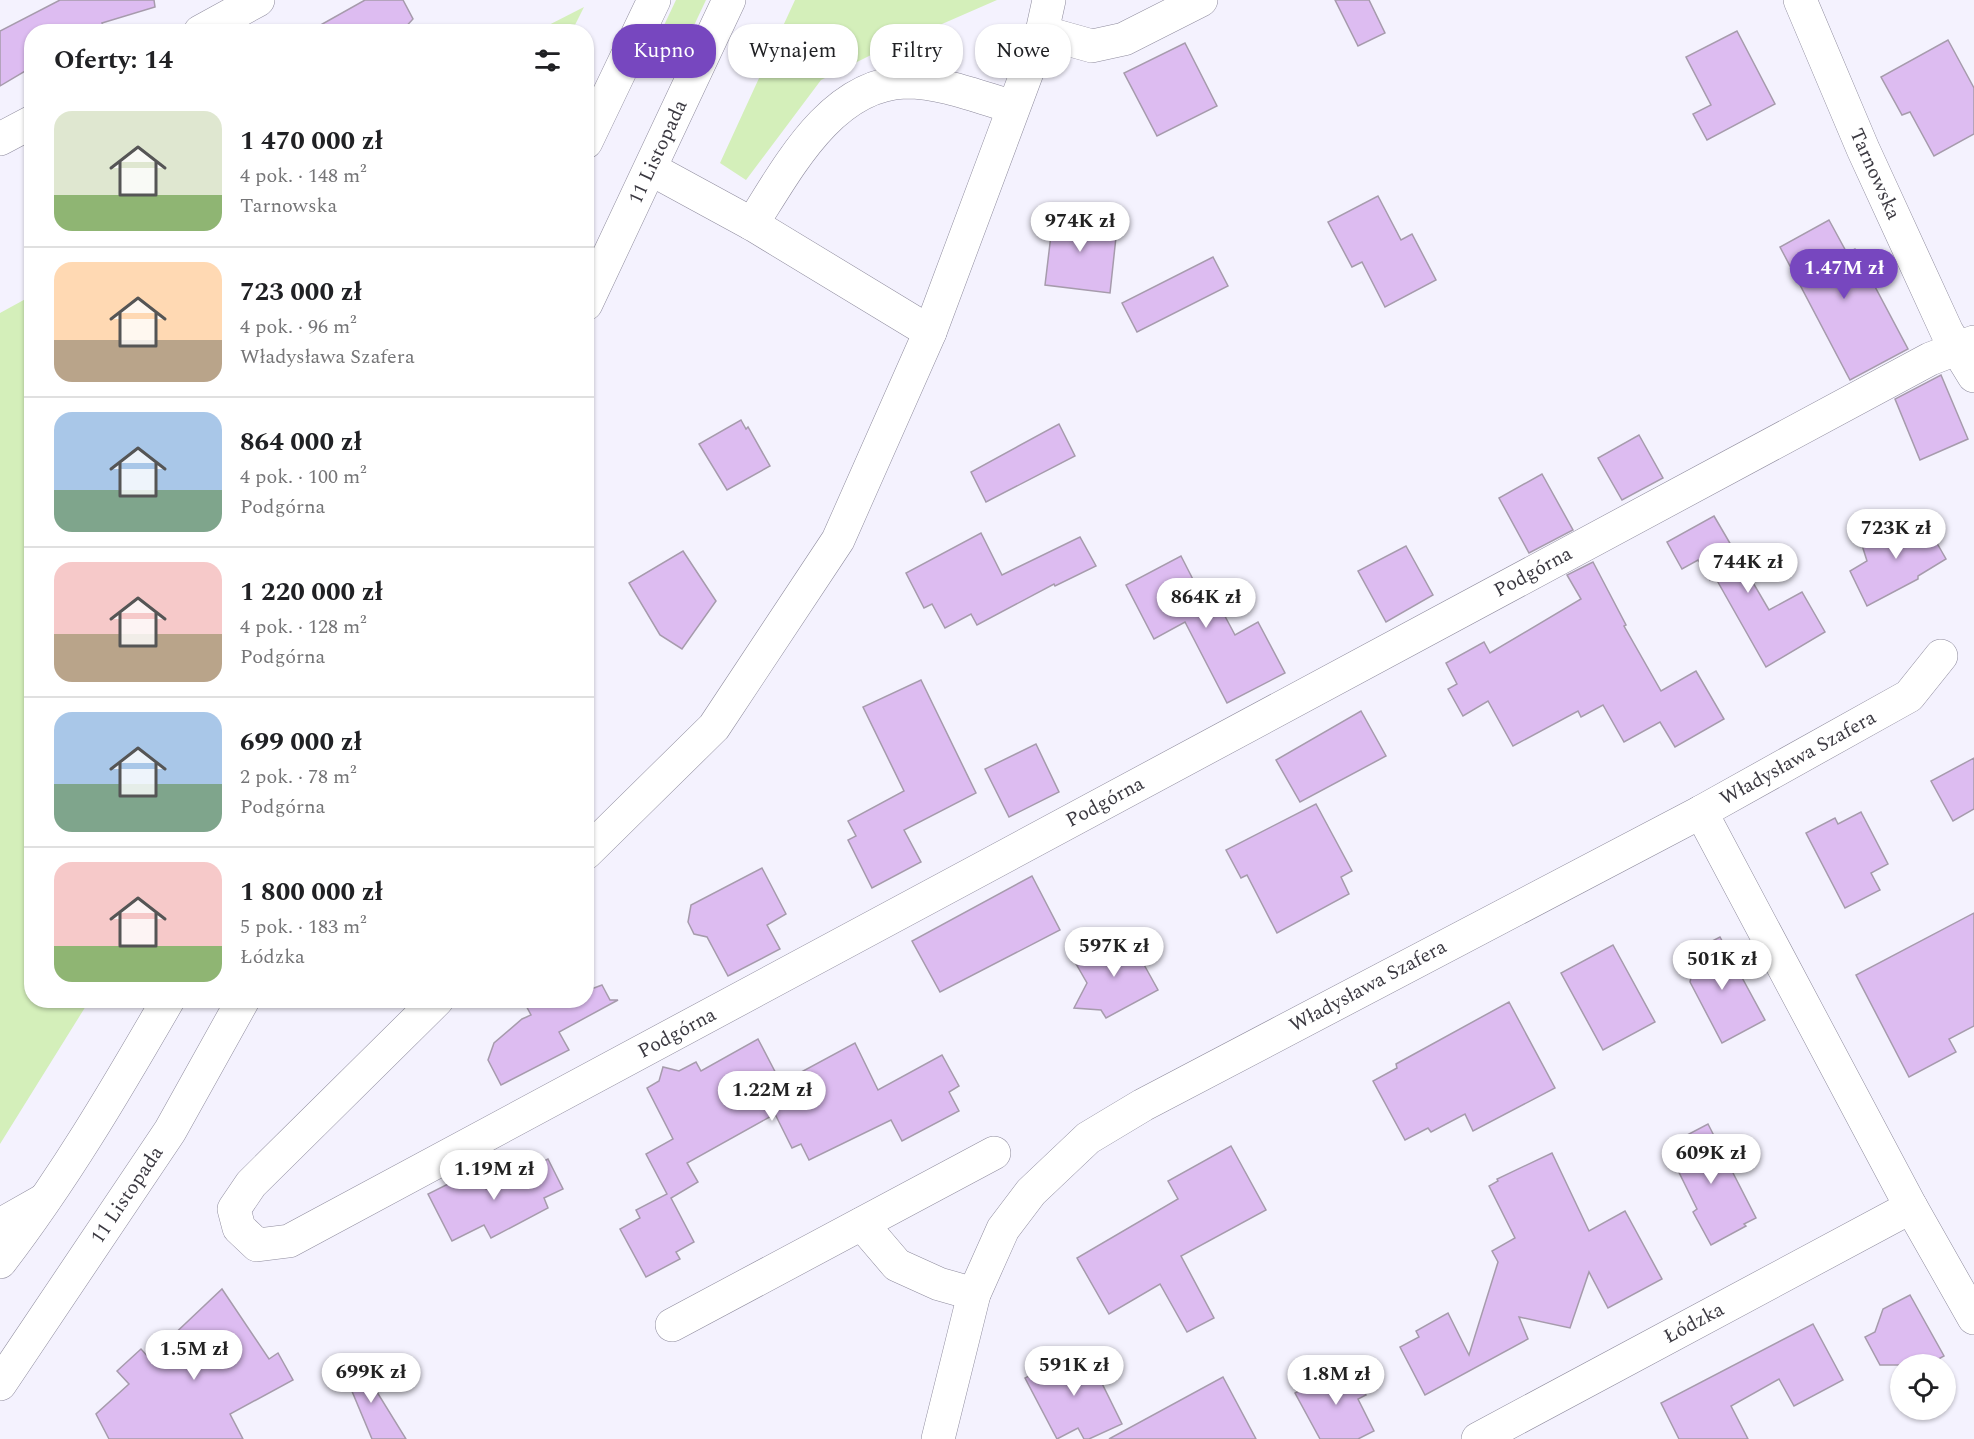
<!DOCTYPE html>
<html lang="pl">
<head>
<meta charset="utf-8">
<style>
  :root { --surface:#fff; --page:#f6f6f6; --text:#202124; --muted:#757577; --line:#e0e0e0; --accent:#7747bf }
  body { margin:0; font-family:Spectral,serif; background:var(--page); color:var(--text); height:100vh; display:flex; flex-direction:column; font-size:22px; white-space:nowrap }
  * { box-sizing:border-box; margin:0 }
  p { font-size:20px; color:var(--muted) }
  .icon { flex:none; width:33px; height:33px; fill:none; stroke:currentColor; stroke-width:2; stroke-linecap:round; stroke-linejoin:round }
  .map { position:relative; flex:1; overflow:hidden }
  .details { position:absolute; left:24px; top:24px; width:570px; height:984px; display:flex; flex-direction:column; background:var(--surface); border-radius:24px; box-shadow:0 2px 4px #0004 }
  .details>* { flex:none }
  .top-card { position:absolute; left:612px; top:24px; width:570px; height:54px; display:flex; gap:12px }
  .fabs { position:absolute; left:1890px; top:1354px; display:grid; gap:12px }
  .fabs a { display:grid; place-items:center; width:66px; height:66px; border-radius:50%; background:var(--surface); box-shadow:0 2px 4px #0004; font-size:30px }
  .price { position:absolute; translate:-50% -51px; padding:0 14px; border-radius:21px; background:#fff; color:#222; font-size:20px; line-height:39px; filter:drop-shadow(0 2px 3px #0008) }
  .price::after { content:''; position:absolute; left:50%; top:36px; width:18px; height:14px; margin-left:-9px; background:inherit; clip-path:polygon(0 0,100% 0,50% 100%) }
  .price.active { background:var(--accent); color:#fff }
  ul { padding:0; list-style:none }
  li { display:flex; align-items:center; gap:18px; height:150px; padding:0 30px }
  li+li { border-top:2px solid var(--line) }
  li span { display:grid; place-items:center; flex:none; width:168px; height:120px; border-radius:18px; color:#555 }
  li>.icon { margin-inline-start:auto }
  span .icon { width:72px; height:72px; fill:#fffc; stroke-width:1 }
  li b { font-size:26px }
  h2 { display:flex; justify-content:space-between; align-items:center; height:72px; padding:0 30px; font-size:26px }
  .pill { padding:0 21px; border-radius:24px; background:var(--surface); box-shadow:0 2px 4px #0004; font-size:21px; line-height:54px }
  .pill.active { background:var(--accent); color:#fff }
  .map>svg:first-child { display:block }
  .green { fill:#d4efba }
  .building { fill:#ddbcf1; stroke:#a69bac; stroke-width:1.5 }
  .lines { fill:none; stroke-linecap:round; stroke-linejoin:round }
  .minor-casing { stroke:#8e8b9d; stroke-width:34 }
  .major-casing { stroke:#8e8b9d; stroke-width:34 }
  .minor { stroke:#fff; stroke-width:33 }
  .major { stroke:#fff; stroke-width:33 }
  .labels { text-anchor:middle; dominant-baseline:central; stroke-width:6; stroke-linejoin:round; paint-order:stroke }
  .street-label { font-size:20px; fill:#3b3941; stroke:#fff }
</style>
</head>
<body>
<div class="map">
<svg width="1974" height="1439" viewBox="0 0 1974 1439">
  <rect width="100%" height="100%" fill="#f4f2fe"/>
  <!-- green -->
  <g class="green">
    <path d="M 676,0 L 706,0 L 673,70 L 649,57 Z"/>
    <path d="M 795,0 L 997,0 L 871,55 L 821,80 L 746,180 L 720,163 Z"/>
    <path d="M 584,7 L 572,31 L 537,31 Z"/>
    <path d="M 31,296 L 32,1000 L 89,1001 L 0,1144 L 0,313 Z"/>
  </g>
  <!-- building -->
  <g class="building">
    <path d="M 60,0 L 154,0 L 155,7 L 102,23 L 106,32 L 32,32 L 32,67 L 0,86 L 0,31 Z"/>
    <path d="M 365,0 L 403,0 L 413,19 L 401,32 L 308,32 Z"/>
    <path d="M 1335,0 L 1369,0 L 1385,33 L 1358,46 Z"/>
    <path d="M 1737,31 L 1775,104 L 1707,140 L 1693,114 L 1711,105 L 1686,57 Z"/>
    <path d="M 1948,40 L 1974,88 L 1974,134 L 1934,156 L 1910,112 L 1902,115 L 1881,77 Z"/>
    <path d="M 1185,43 L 1217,106 L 1157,136 L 1124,73 Z"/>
    <path d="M 1378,196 L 1401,240 L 1412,234 L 1436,280 L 1385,307 L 1362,262 L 1352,267 L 1328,222 Z"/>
    <path d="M 1054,210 L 1105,217 L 1103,235 L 1116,237 L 1110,293 L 1045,285 Z"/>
    <path d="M 1829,220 L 1847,253 L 1855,249 L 1908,349 L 1850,380 L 1780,247 Z"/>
    <path d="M 1213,257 L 1228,286 L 1137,332 L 1122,303 Z"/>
    <path d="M 1941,375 L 1968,439 L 1920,460 L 1895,399 Z"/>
    <path d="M 741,420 L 746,429 L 748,427 L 770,466 L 727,490 L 699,444 Z"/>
    <path d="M 1059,424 L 1075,456 L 986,502 L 971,472 Z"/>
    <path d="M 1639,435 L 1663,478 L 1622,500 L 1598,458 Z"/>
    <path d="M 1542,474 L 1573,530 L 1529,553 L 1499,498 Z"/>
    <path d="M 1714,516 L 1769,610 L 1802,592 L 1825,632 L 1766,667 L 1715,577 L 1710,580 L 1698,560 L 1682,569 L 1667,542 Z"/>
    <path d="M 1922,517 L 1946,559 L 1918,576 L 1918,579 L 1867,606 L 1850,571 L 1867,561 L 1861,542 L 1887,528 L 1893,533 Z"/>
    <path d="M 981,533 L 1002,575 L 1080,537 L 1096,566 L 1055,586 L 1054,584 L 977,625 L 971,614 L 945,628 L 932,604 L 924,608 L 906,573 Z"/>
    <path d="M 1406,546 L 1433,595 L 1386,622 L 1358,571 Z"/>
    <path d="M 683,551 L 716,601 L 682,649 L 660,635 L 629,583 Z"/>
    <path d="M 1181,556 L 1201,595 L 1211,590 L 1235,635 L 1258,622 L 1285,673 L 1227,703 L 1185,622 L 1154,639 L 1126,585 Z"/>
    <path d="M 1593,562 L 1626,625 L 1624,626 L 1661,691 L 1696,671 L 1724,719 L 1675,747 L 1660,722 L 1624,742 L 1603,705 L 1581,717 L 1578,711 L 1513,746 L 1488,701 L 1463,716 L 1448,689 L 1457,684 L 1446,663 L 1484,642 L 1490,653 L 1581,599 L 1567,575 Z"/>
    <path d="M 921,680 L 976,793 L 904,830 L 921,862 L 872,888 L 848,840 L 856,836 L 848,821 L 904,791 L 863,707 Z"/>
    <path d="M 1361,711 L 1386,756 L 1300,802 L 1276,760 Z"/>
    <path d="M 1036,744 L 1059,792 L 1009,817 L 985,769 Z"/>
    <path d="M 1974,758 L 1974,809 L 1953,821 L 1931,781 Z"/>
    <path d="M 1316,804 L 1352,871 L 1341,877 L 1349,894 L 1277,933 L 1247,875 L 1241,878 L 1226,850 Z"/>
    <path d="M 1861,812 L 1888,864 L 1871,873 L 1880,890 L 1845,908 L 1806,833 L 1835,818 L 1838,824 Z"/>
    <path d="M 762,868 L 786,914 L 767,925 L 780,949 L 728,976 L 707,937 L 694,934 L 688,922 L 691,905 Z"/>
    <path d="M 1032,876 L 1060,930 L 940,992 L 912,941 Z"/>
    <path d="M 1974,913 L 1974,1026 L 1949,1039 L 1956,1052 L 1909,1077 L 1856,975 Z"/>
    <path d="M 1127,934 L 1158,990 L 1106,1018 L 1101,1010 L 1074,1008 L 1087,983 L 1075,962 Z"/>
    <path d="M 1720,937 L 1765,1020 L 1722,1043 L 1690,982 L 1692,973 L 1683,956 Z"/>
    <path d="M 1613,945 L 1655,1022 L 1603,1050 L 1561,973 Z"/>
    <path d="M 602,985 L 610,1000 L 618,1000 L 559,1032 L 569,1050 L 501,1085 L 488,1060 L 494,1043 L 522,1019 L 531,1015 L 523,1000 L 586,1000 L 586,991 Z"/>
    <path d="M 1509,1002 L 1555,1088 L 1473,1131 L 1465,1114 L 1431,1132 L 1428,1128 L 1405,1140 L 1373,1081 L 1397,1068 L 1396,1064 Z"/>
    <path d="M 758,1039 L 781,1083 L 855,1043 L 878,1090 L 942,1055 L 959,1086 L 949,1092 L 959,1111 L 902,1141 L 891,1120 L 809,1160 L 801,1144 L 792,1148 L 775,1114 L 687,1163 L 698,1182 L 671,1198 L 694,1242 L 676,1252 L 680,1259 L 646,1277 L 620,1229 L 640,1218 L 636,1210 L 667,1194 L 646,1154 L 673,1139 L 647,1088 L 659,1081 L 663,1067 L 679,1071 L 696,1062 L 701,1071 Z"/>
    <path d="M 1708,1124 L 1756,1218 L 1744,1224 L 1746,1226 L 1711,1245 L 1693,1212 L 1697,1209 L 1666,1146 Z"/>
    <path d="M 1231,1146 L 1266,1210 L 1181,1256 L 1214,1318 L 1187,1332 L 1160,1284 L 1109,1314 L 1077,1258 L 1178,1199 L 1168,1181 Z"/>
    <path d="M 1552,1153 L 1589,1231 L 1625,1211 L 1662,1279 L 1608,1308 L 1589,1272 L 1570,1328 L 1519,1317 L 1528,1339 L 1425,1395 L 1400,1347 L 1419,1337 L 1416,1331 L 1448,1313 L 1469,1355 L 1498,1262 L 1492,1251 L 1515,1238 L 1489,1186 L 1498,1181 L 1497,1179 Z"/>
    <path d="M 548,1159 L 563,1189 L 544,1198 L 548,1208 L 491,1238 L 484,1225 L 452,1241 L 428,1194 L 476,1170 L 486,1189 Z"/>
    <path d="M 222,1289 L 269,1359 L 278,1353 L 293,1380 L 230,1414 L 243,1439 L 109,1439 L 96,1414 L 129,1384 L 117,1371 L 141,1349 L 149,1358 Z"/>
    <path d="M 1910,1295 L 1944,1356 L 1928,1365 L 1880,1365 L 1865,1337 L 1875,1332 L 1883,1309 Z"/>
    <path d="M 1813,1324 L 1843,1380 L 1794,1406 L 1779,1379 L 1731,1406 L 1748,1439 L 1679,1439 L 1661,1403 Z"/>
    <path d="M 1084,1347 L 1122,1424 L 1089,1439 L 1084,1439 L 1078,1428 L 1057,1439 L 1025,1378 Z"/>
    <path d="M 356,1358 L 406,1439 L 372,1439 L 341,1365 Z"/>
    <path d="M 1348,1364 L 1366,1395 L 1358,1399 L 1374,1431 L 1358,1439 L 1320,1439 L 1295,1393 Z"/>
    <path d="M 1223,1377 L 1256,1439 L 1109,1439 Z"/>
  </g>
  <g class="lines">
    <!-- minor casing -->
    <g class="minor-casing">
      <g id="minor">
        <path d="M 1800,0 L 1863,149 L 1947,332 L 1974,376"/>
        <path d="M 200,32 L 258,0"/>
        <path d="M 1042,32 L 1092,46 L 1124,39 L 1201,0"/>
        <path d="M 0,139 L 32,122"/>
        <path d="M 651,169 L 752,224 L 930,332"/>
        <path d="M 752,224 C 788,168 831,84 906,82 C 942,82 979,97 1013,107"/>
        <path d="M 1701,812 L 1911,1207 L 1974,1318"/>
        <path d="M 586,853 L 714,727 L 838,540 L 930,332 L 1042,32 L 1049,0"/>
        <path d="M 437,1000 L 251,1184 L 234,1209 L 239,1228 L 257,1245 L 289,1241 L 1930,359 L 1974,342"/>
        <path d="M 862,1224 L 897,1265 L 939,1284 L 974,1294"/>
        <path d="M 0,1225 L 44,1200"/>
        <path d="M 672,1325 L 994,1153"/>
        <path d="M 938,1439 L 974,1294 L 1003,1229 L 1031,1192 L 1088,1138 L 1143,1105 L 1701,812 L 1909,696 L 1941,656"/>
        <path d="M 1478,1439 L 1911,1207"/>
      </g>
    </g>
    <!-- major casing -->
    <g class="major-casing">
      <g id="major">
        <path d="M 586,142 L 654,0"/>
        <path d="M 586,304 L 729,0"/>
        <path d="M 0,1262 C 63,1180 116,1090 168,1000"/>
        <path d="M 0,1384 L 170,1131 L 243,1000"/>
      </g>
    </g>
    <!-- minor -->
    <use href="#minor" class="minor"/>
    <!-- major -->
    <use href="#major" class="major"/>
  </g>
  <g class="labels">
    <!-- street labels -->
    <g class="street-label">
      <text transform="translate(658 152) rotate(-65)">11 Listopada</text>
      <text transform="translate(1875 174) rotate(66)">Tarnowska</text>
      <text transform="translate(1533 572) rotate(-28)">Podgórna</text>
      <text transform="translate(1798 758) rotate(-29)">Władysława Szafera</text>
      <text transform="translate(1105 802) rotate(-28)">Podgórna</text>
      <text transform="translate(1368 986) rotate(-28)">Władysława Szafera</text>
      <text transform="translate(677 1033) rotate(-28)">Podgórna</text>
      <text transform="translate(127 1195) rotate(-56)">11 Listopada</text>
      <text transform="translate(1694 1323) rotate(-28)">Łódzka</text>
    </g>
  </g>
</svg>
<div class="fabs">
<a><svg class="icon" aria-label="locate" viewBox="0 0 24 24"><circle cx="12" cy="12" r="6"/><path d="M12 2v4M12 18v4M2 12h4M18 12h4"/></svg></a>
</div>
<b class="price" style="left:1080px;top:253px">974K zł</b>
<b class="price active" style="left:1844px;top:300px">1.47M zł</b>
<b class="price" style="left:1896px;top:560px">723K zł</b>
<b class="price" style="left:1748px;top:594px">744K zł</b>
<b class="price" style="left:1206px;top:629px">864K zł</b>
<b class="price" style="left:1114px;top:978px">597K zł</b>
<b class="price" style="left:1722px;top:991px">501K zł</b>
<b class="price" style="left:772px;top:1122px">1.22M zł</b>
<b class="price" style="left:1711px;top:1185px">609K zł</b>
<b class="price" style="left:494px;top:1201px">1.19M zł</b>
<b class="price" style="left:194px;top:1381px">1.5M zł</b>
<b class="price" style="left:1074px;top:1397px">591K zł</b>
<b class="price" style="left:371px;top:1404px">699K zł</b>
<b class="price" style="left:1336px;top:1406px">1.8M zł</b>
<div class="top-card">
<a class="pill active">Kupno</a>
<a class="pill">Wynajem</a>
<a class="pill">Filtry</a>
<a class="pill">Nowe</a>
</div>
<section class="details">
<h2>Oferty: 14<svg class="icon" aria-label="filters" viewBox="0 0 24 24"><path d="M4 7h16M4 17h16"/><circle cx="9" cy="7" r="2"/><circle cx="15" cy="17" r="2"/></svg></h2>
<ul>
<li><span style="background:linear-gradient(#dfe7d0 70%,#8fb573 0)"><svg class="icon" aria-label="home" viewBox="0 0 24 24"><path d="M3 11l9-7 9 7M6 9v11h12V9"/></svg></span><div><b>1 470 000 zł</b><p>4 pok. · 148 m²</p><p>Tarnowska</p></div></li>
<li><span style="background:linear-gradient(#ffd9b3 65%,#b9a48a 0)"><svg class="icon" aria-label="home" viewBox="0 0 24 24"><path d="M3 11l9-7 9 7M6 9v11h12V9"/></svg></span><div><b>723 000 zł</b><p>4 pok. · 96 m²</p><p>Władysława Szafera</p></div></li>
<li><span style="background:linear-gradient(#a9c7e8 65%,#7fa58c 0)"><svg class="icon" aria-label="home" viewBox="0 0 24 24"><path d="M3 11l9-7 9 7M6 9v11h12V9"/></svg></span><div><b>864 000 zł</b><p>4 pok. · 100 m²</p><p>Podgórna</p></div></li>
<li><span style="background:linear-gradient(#f6c9c9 60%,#b9a48a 0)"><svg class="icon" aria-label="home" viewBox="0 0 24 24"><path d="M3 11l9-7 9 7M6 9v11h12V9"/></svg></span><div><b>1 220 000 zł</b><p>4 pok. · 128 m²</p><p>Podgórna</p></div></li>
<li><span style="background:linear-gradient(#a9c7e8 60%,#7fa58c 0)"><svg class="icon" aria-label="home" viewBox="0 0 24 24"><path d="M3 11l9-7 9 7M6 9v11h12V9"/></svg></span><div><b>699 000 zł</b><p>2 pok. · 78 m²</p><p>Podgórna</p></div></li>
<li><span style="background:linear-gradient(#f6c9c9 70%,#8fb573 0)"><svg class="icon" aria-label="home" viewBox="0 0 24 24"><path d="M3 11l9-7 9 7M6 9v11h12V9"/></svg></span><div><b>1 800 000 zł</b><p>5 pok. · 183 m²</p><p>Łódzka</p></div></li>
</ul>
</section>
</div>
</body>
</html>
